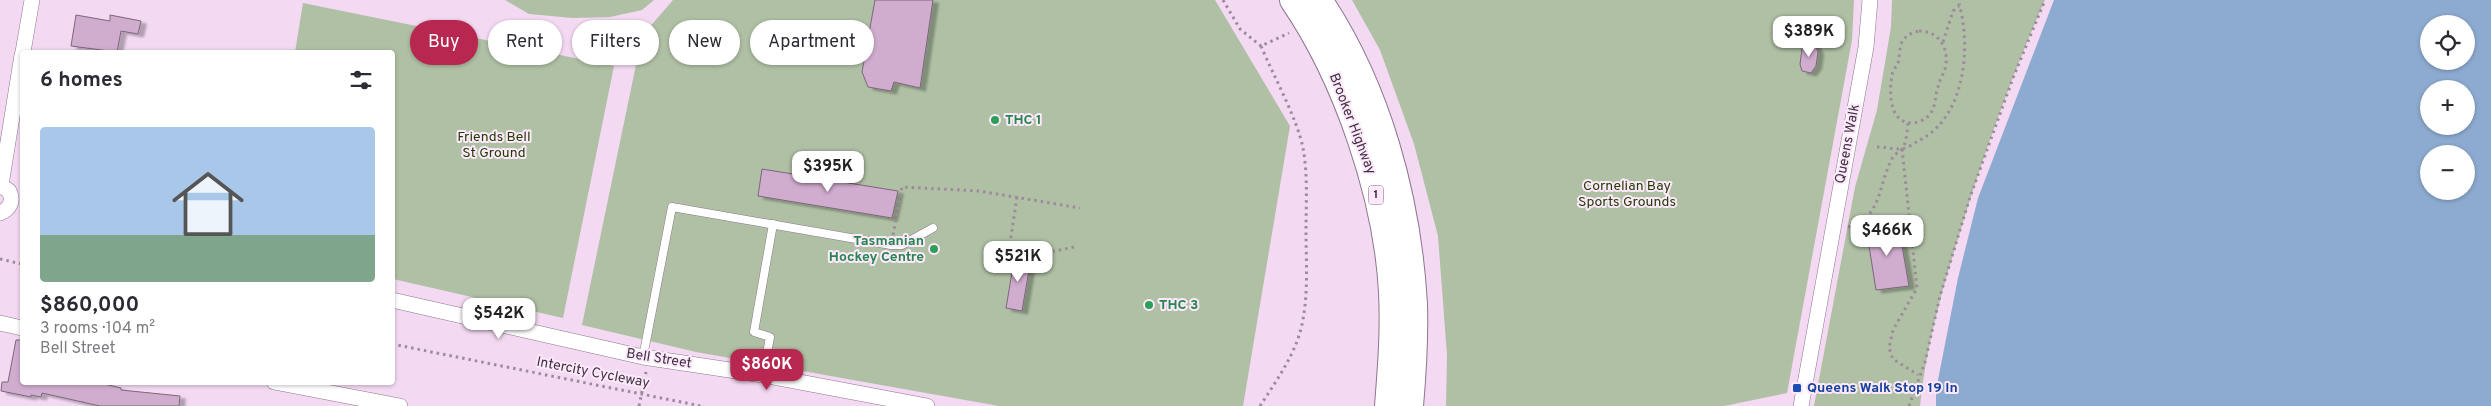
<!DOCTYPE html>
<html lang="en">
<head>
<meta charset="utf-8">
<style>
  :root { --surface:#fff; --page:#f7f7f7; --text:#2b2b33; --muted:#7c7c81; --line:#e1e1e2; --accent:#b8274f }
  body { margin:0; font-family:Overpass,sans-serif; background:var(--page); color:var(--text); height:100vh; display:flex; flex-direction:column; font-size:19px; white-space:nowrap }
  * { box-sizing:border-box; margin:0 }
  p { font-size:16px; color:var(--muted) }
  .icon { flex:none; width:28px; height:28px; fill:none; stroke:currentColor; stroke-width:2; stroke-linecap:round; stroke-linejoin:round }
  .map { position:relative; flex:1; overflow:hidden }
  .panel { position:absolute; left:20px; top:50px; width:375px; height:335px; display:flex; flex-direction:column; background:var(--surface); border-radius:5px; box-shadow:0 1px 4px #0004 }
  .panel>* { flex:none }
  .guide { position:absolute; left:410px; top:20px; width:475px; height:45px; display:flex; gap:10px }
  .tools { position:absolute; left:2420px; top:15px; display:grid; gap:10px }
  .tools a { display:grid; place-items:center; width:55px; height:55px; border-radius:50%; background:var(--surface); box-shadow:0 1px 4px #0004; font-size:25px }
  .price { position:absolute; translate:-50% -42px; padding:0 11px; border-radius:10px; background:#fff; color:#222; font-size:16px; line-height:32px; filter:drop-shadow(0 1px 2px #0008) }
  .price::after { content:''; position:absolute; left:50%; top:30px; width:15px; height:11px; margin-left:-8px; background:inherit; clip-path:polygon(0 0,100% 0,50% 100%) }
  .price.selected { background:var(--accent); color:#fff }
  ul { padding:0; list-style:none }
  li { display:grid; align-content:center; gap:10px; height:265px; padding:0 20px }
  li+li { border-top:1px solid var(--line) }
  li span { display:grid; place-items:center; height:155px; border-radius:5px; color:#555 }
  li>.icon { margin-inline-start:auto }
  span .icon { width:90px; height:90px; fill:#fffc; stroke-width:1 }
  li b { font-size:21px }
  h2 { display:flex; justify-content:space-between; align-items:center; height:60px; padding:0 20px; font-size:21px }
  .chip { padding:0 18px; border-radius:22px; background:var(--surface); box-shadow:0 1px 4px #0004; font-size:18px; line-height:45px }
  .chip.selected { background:var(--accent); color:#fff }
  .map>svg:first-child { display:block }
  .green { fill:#afc0a4 }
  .water { fill:#8dabd0; fill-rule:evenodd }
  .building { fill:#d0acce; stroke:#7d667c; filter:url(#shadow) }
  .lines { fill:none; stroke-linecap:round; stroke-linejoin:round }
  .lane-casing { stroke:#8e768d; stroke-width:9 }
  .street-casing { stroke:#8e768d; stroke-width:16 }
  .highway-casing { stroke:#8e768d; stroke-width:28 }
  .path { stroke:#9d8b9d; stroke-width:3; stroke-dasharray:2.5 4; stroke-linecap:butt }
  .lane { stroke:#fff; stroke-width:8 }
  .street { stroke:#fff; stroke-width:15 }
  .highway { stroke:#fff; stroke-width:26 }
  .leisure-dot { fill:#2e9e5b; stroke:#fde8fc; stroke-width:2 }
  .transit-dot { fill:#1a4fb4; stroke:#fde8fc; stroke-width:2 }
  .labels { text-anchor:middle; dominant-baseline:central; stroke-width:4; stroke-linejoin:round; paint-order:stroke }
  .shield { fill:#fde8fc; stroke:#776976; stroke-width:1 }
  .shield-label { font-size:12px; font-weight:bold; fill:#3d333d }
  .leisure-label { font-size:14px; font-weight:bold; fill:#27864d; stroke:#fde8fc; text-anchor:start }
  .street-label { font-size:14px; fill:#3d333d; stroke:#fde8fc }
  .park-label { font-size:14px; fill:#213e00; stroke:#fde8fc }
  .transit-label { font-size:14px; font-weight:bold; fill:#164399; stroke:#fde8fc; text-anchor:start }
</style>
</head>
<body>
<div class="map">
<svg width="2491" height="406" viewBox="0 0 2491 406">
  <defs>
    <filter id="shadow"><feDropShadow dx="5.5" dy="3" stdDeviation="1" flood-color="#0004"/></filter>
  </defs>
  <rect width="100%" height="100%" fill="#f3d9f2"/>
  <!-- green -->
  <g class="green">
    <path d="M 505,0 L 654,0 L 642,10 L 610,17 L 573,18 L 529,14 Z"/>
    <path d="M 673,0 L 1215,0 L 1290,126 L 1243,406 L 999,406 L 696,352 L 582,325 L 642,36 Z"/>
    <path d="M 1352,0 L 1854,0 L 1852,40 L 1787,393 L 1724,406 L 1446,406 L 1447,355 L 1438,236 L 1414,144 L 1380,50 Z"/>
    <path d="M 1892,0 L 2045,0 C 2012,75 1984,153 1960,232 C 1942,290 1926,346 1920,406 L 1814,406 L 1855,187 L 1877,110 L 1891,27 Z"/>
    <path d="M 303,3 L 614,66 L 563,318 L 393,279 L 392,52 L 295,52 Z"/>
  </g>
  <!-- water -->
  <path class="water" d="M 2054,0 L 2491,0 L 2491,406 L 1936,406 L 1936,390 L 1958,278 L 1978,198 ZM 2429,24 L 2466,24 L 2466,61 L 2429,61 ZM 2429,89 L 2466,89 L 2466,126 L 2429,126 ZM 2429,154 L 2466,154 L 2466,191 L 2429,191 Z"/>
  <!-- building -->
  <g class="building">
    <path d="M 875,0 L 933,0 L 920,88 L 894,82 L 891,91 L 868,87 L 862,72 Z"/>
    <path d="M 76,15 L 110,21 L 110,15 L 141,21 L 138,34 L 121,31 L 117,52 L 71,46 Z"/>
    <path d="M 1806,43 L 1815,44 L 1818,52 L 1816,66 L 1811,73 L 1802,71 L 1800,64 L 1802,49 Z"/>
    <path d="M 762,169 L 898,191 L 892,218 L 758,196 Z"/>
    <path d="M 1898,223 L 1909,286 L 1876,290 L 1866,227 Z"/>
    <path d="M 1015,255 L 1031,258 L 1022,311 L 1006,308 Z"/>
    <path d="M 16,340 L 22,340 L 22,382 L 96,382 L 121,388 L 121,390 L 180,396 L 179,406 L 100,406 L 42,393 L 41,397 L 31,395 L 31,397 L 1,391 L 2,382 L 8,382 Z"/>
  </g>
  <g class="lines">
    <!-- lane casing -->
    <g class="lane-casing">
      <g id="lane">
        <path d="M 643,357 L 672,207 L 891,245 L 902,245 L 933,228"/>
        <path d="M 763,375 L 770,337 L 754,332 L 773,224"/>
      </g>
    </g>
    <!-- street casing -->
    <g class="street-casing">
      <g id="street">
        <path d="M 23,52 L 32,0"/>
        <path d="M 0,185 L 9,191 C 14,201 10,209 0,213"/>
        <path d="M 1,185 L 22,55"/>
        <path d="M 392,300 L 643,357 L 763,375 L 927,406"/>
        <path d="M 0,323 L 22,328"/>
        <path d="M 274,382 L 400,406"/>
        <path d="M 1801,406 L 1866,47 L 1870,0"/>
      </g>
    </g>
    <!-- highway casing -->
    <g class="highway-casing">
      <g id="highway">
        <path d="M 1293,0 C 1347,79 1387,197 1392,292 C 1394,330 1391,368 1388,406"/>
        <path d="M 1319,0 C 1378,88 1408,199 1414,304 C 1415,338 1413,372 1410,406"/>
      </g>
    </g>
    <!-- path -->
    <g class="path">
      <path d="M 1223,0 L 1240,29 L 1261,46"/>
      <path d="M 1919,31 C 1940,31 1950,50 1945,69 C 1943,75 1939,81 1938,87 C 1935,95 1936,105 1931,113 C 1927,119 1918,123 1911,123 C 1889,122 1889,92 1892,76 C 1892,71 1896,67 1898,63 C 1900,56 1899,46 1903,40 C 1907,35 1913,32 1919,31 Z"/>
      <path d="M 1943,42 L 1953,11 L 1959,6"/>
      <path d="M 1877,147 C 1885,147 1893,149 1900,149 C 1906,149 1913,144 1918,141 C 1966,118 1972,45 1958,0"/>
      <path d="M 1902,149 L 1917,288 L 1893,330 L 1889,348 L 1893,359 L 1918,375"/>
      <path d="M 1017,197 L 1009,250 L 1041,254 L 1074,247"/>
      <path d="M 1848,227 C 1883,218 1878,182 1893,157 C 1895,154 1899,152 1902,149 C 1907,142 1907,131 1908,123"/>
      <path d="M 893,235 L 902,187 L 979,191 L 1080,208"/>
      <path d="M 0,259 L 22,264"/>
      <path d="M 392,344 L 701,406"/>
      <path d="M 639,406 L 646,372"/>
      <path d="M 1260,406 C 1273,386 1287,366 1296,344 C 1310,309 1306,267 1306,231 C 1306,204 1308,175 1303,148 C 1297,118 1273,75 1261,46 L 1289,33"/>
      <path d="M 1909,406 L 1925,362 L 1940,296 L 1970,197 L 2013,78 L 2045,0"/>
    </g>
    <!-- lane -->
    <use href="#lane" class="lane"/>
    <!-- street -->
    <use href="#street" class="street"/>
    <!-- highway -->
    <use href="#highway" class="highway"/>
  </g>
  <!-- markers -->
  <g class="leisure-dot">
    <circle cx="995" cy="120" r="5"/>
    <circle cx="934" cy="249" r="5"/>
    <circle cx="1149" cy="305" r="5"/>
  </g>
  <rect class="transit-dot" x="1792" y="383" width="10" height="10" rx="2.5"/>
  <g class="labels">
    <!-- shield labels -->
    <rect class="shield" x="1368.5" y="185.5" width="15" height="19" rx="4"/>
    <g class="shield-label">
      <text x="1376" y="195">1</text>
    </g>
    <!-- leisure labels -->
    <g class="leisure-label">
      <text x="1005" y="120">THC 1</text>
      <text x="924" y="241" text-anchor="end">Tasmanian<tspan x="924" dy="16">Hockey Centre</tspan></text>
      <text x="1159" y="305">THC 3</text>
    </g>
    <!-- street labels -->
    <g class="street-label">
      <text transform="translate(1352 124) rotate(69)">Brooker Highway</text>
      <text transform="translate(1848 144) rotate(-79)">Queens Walk</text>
      <text transform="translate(659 359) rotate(9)">Bell Street</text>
      <text transform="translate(593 373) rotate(11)">Intercity Cycleway</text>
    </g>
    <!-- park labels -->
    <g class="park-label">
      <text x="494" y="137">Friends Bell<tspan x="494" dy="16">St Ground</tspan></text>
      <text x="1627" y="186">Cornelian Bay<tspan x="1627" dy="16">Sports Grounds</tspan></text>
    </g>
    <!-- transit labels -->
    <g class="transit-label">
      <text x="1807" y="388">Queens Walk Stop 19 In</text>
    </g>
  </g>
</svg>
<div class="tools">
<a><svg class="icon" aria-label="locate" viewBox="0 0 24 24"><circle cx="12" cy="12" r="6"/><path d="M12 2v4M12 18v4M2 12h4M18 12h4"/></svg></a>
<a>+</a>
<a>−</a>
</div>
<b class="price" style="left:1809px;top:58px">$389K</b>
<b class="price" style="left:828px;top:193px">$395K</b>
<b class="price" style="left:1887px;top:257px">$466K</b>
<b class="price" style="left:1018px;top:283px">$521K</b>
<b class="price" style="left:499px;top:340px">$542K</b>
<b class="price selected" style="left:767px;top:391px">$860K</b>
<div class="guide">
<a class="chip selected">Buy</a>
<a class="chip">Rent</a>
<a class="chip">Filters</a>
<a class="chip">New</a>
<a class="chip">Apartment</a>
</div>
<section class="panel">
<h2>6 homes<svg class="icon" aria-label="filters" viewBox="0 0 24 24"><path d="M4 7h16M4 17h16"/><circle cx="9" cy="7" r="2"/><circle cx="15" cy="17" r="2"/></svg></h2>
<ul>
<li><span style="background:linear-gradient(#a9c7e8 70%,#7fa58c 0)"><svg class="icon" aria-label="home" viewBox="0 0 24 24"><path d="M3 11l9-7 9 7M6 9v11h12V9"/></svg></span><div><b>$860,000</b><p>3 rooms · 104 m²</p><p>Bell Street</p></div></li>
</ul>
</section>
</div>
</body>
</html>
